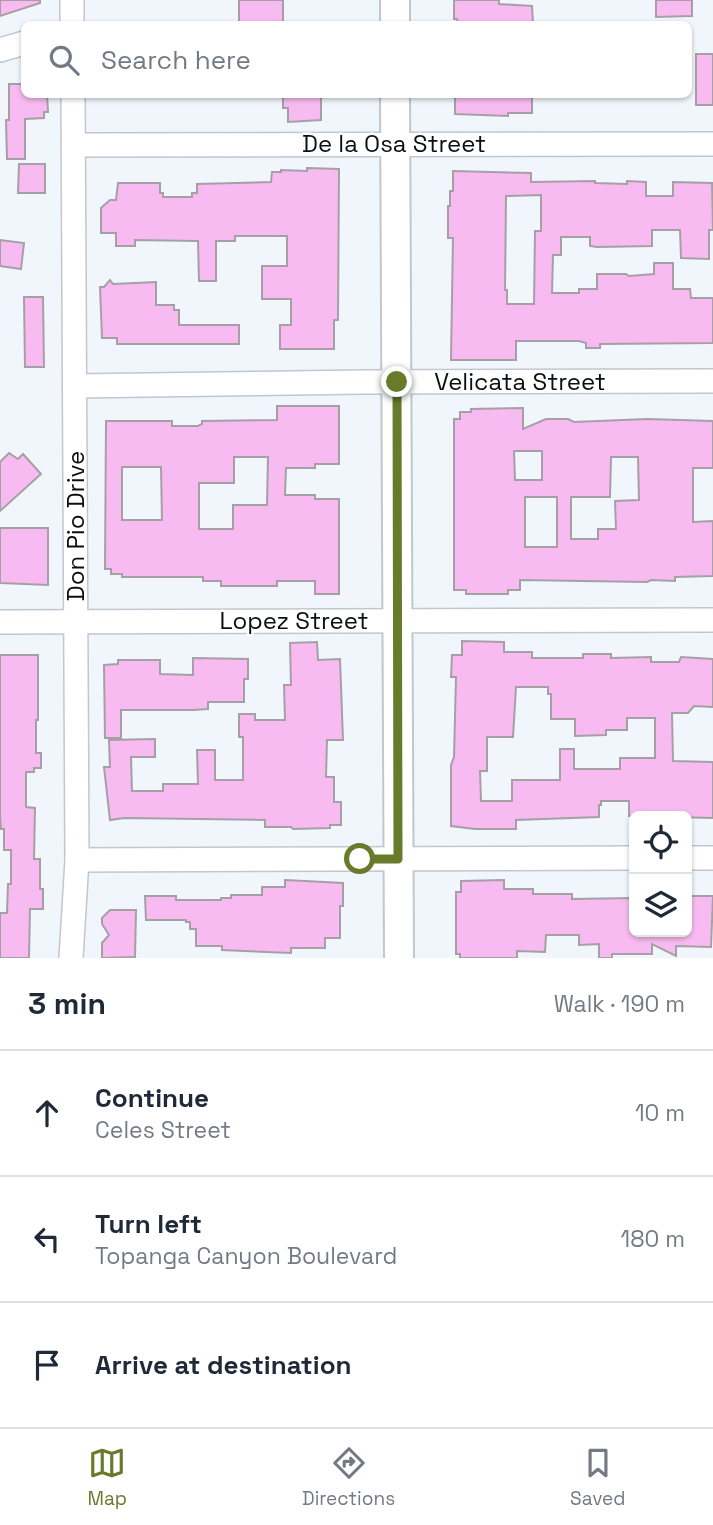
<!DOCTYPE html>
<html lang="en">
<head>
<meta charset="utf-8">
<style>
	:root { --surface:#fff; --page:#f2f2f3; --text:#1f2937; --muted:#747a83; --line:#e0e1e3; --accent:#687b2b }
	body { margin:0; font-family:"Space Grotesk",sans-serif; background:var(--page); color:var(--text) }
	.controls { position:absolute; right:21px; bottom:21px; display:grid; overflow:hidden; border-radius:10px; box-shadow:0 2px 5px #0004 }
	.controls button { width:63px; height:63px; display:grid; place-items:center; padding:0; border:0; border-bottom:2px solid var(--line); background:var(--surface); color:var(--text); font:35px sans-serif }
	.stop { position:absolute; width:21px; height:21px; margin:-16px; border:5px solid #687b2b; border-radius:50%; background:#fff }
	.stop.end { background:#687b2b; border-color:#fff; box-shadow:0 2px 7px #0008 }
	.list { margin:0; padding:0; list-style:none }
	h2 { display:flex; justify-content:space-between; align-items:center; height:91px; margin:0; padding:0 28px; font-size:30px }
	h2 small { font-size:23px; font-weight:400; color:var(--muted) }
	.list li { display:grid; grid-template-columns:46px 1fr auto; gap:21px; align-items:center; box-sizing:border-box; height:126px; padding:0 28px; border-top:2px solid var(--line) }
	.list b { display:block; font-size:26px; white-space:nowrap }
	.list p { margin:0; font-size:23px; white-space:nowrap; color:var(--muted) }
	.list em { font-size:23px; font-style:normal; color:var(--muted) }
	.icon { flex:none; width:38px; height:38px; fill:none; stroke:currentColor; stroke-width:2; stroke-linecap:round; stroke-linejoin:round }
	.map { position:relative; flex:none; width:713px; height:958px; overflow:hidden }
	.search { position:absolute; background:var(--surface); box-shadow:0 2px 5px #0004; left:21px; right:21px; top:21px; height:77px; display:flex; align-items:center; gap:18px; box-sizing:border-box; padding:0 24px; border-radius:10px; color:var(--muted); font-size:26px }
	.sheet { height:469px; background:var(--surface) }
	nav { display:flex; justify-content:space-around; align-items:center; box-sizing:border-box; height:98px; border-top:2px solid var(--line); background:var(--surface); font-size:19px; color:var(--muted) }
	nav a { display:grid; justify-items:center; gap:4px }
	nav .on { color:var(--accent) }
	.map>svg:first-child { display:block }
	.building { fill:#f7bbf1; stroke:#a6a0a5; stroke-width:2; fill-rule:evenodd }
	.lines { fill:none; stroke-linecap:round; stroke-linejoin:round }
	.minor-casing { stroke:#c1c7cd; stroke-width:26 }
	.major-casing { stroke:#c1c7cd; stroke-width:32 }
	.minor { stroke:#fff; stroke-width:23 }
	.major { stroke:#fff; stroke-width:28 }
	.route { stroke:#687b2b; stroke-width:9 }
	.labels { text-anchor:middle; stroke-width:5; stroke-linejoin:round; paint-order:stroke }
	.street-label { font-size:24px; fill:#0c0e10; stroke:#fff }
</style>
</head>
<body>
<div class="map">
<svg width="713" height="958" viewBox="0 0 713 958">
	<rect width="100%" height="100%" fill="#f0f6fc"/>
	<g class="building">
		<path d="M0,0H40V3L0,16Z"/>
		<path d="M239,0H283V22L239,23Z"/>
		<path d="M454,0H499V4L532,6L533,23L458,24L457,19H454Z"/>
		<path d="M656,0H692V16L656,17Z"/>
		<rect x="696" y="54" width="17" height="51"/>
		<path d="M9,84H24V94H47L48,112H44V118L25,119V159H7L6,120H9Z"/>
		<path d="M283,94H321V120L288,122V108H283Z"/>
		<path d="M455,94L532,96V113H508V116L455,114Z"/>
		<path d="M19,164H45V193H18Z"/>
		<path d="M307,168L339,169L338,320H334V349H280V325H291V299H262V266H287V236H235V241H216V281H199L198,241L135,240V246H116V233H101V208L110,200H116L118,183H160V193H163V197H192V193H197V184L271,182L272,172H281V170L307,171Z"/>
		<path d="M453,171L531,173V182L595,181V183L627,184V181L646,182V196H673V182L712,183L713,230H709V259L681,258L680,230H652V246L597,247L590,246V237H561V255H553L552,293H579V289H597V274H626L629,276L654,274V263H673V289H690L691,298H713V343L600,344V348H586V343L579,341H516V360H451L453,238H448V206H450V191H453ZM541,195V231H535L534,304H507V290H505L506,196Z"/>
		<path d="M0,240L24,243L21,269L0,266Z"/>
		<path d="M110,280L113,284L156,282V305H174V310H179V325H239V344H117V338H102L100,287H104Z"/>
		<path d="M24,297H43L44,367H25Z"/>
		<path d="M277,406H339V464H315V468H286L285,495H315V499H339V594H315V581H277V586H221V581H203V577H122V574H111V569H105L106,421H172V426H198L202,424V421L277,420ZM234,457H268L267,505H233V529H199V483H234ZM122,467H161L162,520H122Z"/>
		<path d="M523,408V429L546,419H568L574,422L647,419L713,421V468H693V522L713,521V576L675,577V581L651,580L647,582L520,580V590H508V594H466V590H454V419H460V412H471V409ZM514,451H542V480H515ZM611,457H638L639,500L615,501L616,529H598V539H571V497H610ZM525,497H557V547H525Z"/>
		<path d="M9,453L18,459L23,454L41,474L0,511V462Z"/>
		<path d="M0,528H48V585L0,583Z"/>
		<path d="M462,641L504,642V652H532V658H583V654H611V658L651,657V662H679L681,657L713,659V707L694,706L688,713H672L673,761L713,762V818L629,816V801H601V805H599V817L516,820V829H475L451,826V765L454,757L456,677H451L452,655H462ZM516,687H548V694H551V719H575V736L606,735V730H627V718H655V758H620V769H574V749H560V780H512V801H481L480,771H487V737H513Z"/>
		<path d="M317,642L318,660L340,659L343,740H327L326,777H334V802H341V825H330V828L293,829L291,827H265V820L124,818L110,820L104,767H110L109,740L155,739V757H131L132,791H163V784H198L197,750H215V780H243V737H239V714H255V720H285L284,685H291L290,643Z"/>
		<path d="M0,655H38V720H36V753H41V768H34V772H26V807L35,808L34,859H40V889H43V909H30L29,958H0V913H7L8,884H11V850H4V829H1L0,816Z"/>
		<path d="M193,658L248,659V679H244V702H208V709L193,710H121V738H105L104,665L118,664V660H160V674L193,675Z"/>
		<path d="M285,880L343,883V906H340V938H325V948H291V953L222,950V946H196V929H190V922H186V920H146L145,896H176V900H221V898H231V895H262V887H285Z"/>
		<path d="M504,880V889H533V894H572V899L634,898V932H687V896H713L711,947L676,946V956L652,944V954H612V958H599V944L579,945V935H546L545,952L517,951V958H460V954H456V892H461V881Z"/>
		<path d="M110,910H136L135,957L102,958V943L109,935L102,924V918Z"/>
	</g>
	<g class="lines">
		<defs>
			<g id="minor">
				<path d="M72,24V0"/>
				<path d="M0,50L24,43"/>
				<path d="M75,145L713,144"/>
				<path d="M75,386L365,382L713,381"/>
				<path d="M0,622L713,620"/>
				<path d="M687,858H713"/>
				<path d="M77,860L634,858"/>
				<path d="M71,958L77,860L73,94"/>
			</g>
			<g id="major">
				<path d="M395,0V24"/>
				<path d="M395,94L399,958"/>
			</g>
		</defs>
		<use href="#minor" class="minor-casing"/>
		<use href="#major" class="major-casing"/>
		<use href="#minor" class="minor"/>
		<use href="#major" class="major"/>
	</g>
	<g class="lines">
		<path class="route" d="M360,859H398L397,382"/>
	</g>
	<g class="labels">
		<g class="street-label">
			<text x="394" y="152">De la Osa Street</text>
			<text x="520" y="390">Velicata Street</text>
			<text transform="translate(76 526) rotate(-90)" y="8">Don Pio Drive</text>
			<text x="294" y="629">Lopez Street</text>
		</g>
	</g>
</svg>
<div class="controls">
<button><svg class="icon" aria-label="locate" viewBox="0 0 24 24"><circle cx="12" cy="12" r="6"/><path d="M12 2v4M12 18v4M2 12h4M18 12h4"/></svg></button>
<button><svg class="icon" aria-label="layers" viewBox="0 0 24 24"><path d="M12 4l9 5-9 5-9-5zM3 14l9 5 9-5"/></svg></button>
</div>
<div class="stop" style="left:360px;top:859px"></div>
<div class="stop end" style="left:397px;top:382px"></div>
<div class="search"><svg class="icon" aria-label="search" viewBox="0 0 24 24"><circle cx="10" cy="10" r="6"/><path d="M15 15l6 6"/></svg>Search here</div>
</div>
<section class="sheet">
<h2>3 min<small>Walk · 190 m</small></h2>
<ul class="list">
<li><svg class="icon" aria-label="ahead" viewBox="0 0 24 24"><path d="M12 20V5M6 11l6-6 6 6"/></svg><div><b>Continue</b><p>Celes Street</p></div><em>10 m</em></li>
<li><svg class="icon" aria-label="left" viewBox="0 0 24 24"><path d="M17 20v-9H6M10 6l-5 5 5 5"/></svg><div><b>Turn left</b><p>Topanga Canyon Boulevard</p></div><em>180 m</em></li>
<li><svg class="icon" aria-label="arrive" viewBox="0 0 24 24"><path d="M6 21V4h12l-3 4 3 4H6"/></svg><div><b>Arrive at destination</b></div></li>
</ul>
</section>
<nav>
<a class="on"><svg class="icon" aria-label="map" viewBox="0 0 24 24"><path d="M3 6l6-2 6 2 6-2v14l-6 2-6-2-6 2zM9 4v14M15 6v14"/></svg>Map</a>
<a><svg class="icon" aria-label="directions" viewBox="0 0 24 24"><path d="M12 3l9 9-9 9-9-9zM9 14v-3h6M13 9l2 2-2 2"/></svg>Directions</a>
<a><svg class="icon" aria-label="saved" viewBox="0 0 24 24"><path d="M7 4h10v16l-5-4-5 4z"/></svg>Saved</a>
</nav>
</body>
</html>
